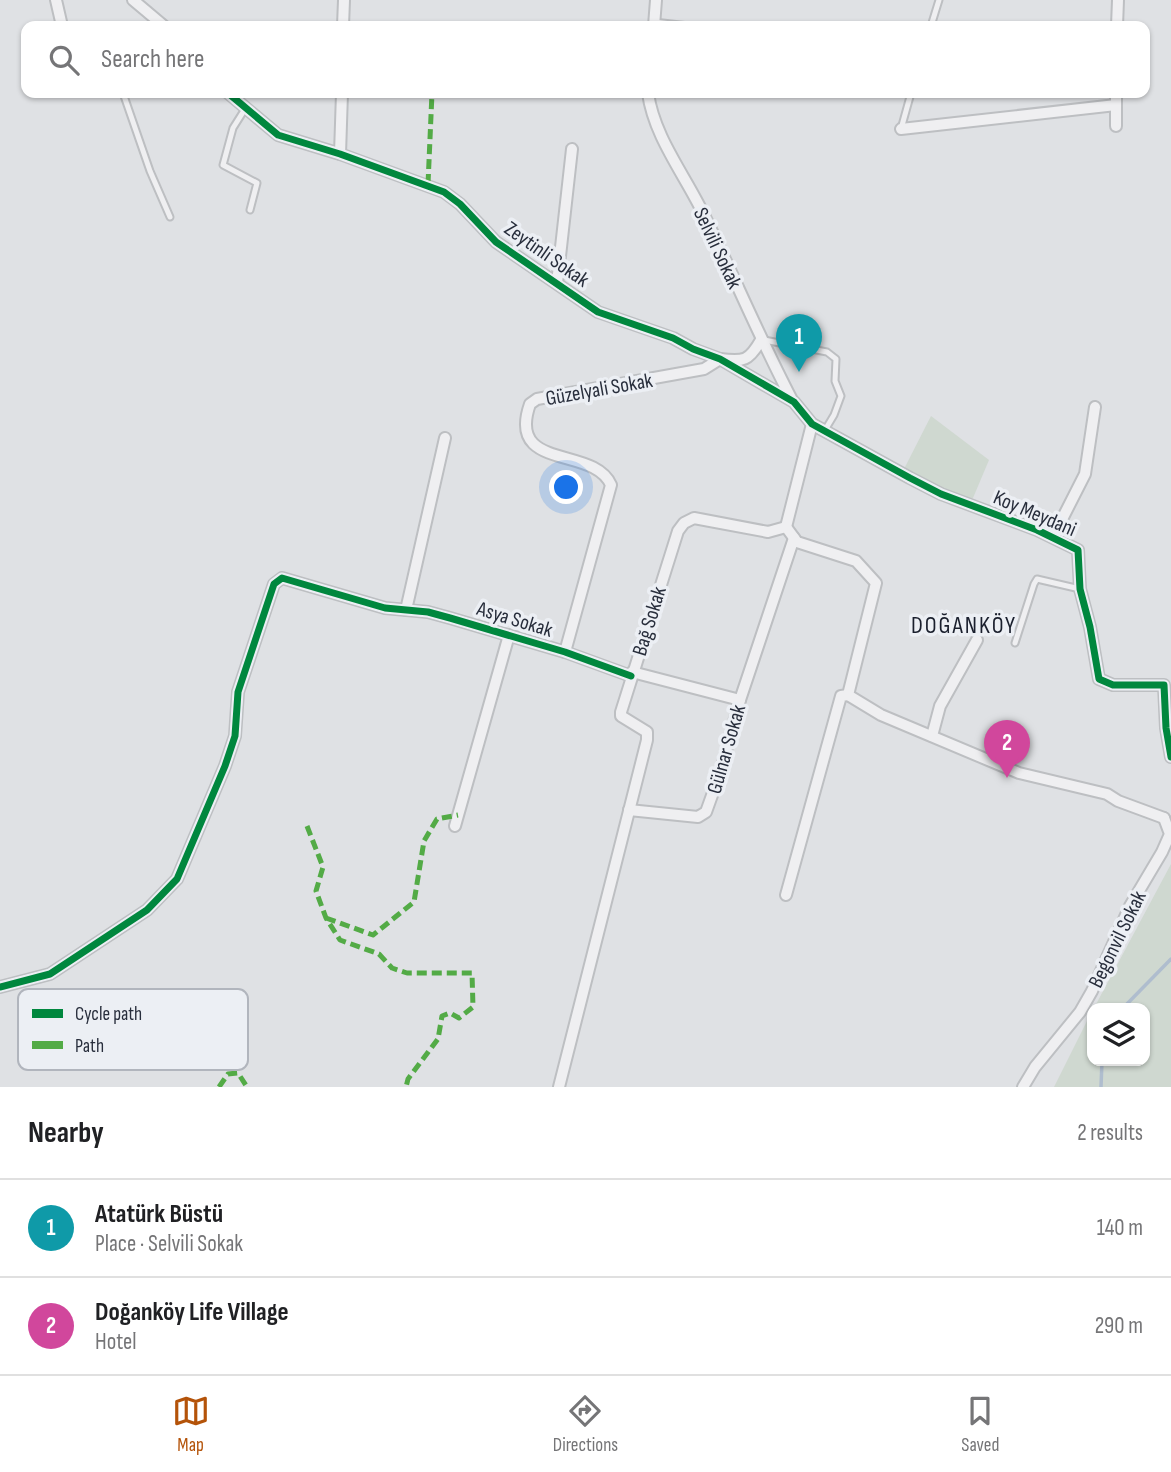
<!DOCTYPE html>
<html lang="en">
<head>
<meta charset="utf-8">
<style>
	:root { --surface:#fff; --page:#f6f6f6; --text:#202124; --muted:#757577; --line:#e0e0e0; --accent:#b45309 }
	body { margin:0; font-family:"Sofia Sans Condensed",sans-serif; background:var(--page); color:var(--text) }
	.controls { position:absolute; right:21px; bottom:21px; display:grid; overflow:hidden; border-radius:14px; box-shadow:0 2px 5px #0004 }
	.controls button { width:63px; height:63px; display:grid; place-items:center; padding:0; border:0; border-bottom:2px solid var(--line); background:var(--surface); color:var(--text); font:35px sans-serif }
	.you { position:absolute; left:567px; top:488px; width:24px; height:24px; margin:-18px; border:5px solid #fff; border-radius:50%; background:#1a73e8; box-shadow:0 0 0 10px #1a73e833 }
	.badge { display:grid; place-items:center; width:46px; height:46px; border-radius:50%; background:var(--accent); color:#fff; font-size:23px; font-weight:700 }
	.pin { position:absolute; translate:-50% -58px; filter:drop-shadow(0 2px 4px #0008) }
	.pin::after { content:''; position:absolute; top:37px; width:24px; height:21px; background:inherit; clip-path:polygon(0 0,100% 0,50% 100%) }
	.list { margin:0; padding:0; list-style:none }
	h2 { display:flex; justify-content:space-between; align-items:center; height:91px; margin:0; padding:0 28px; font-size:30px }
	h2 small { font-size:23px; font-weight:400; color:var(--muted) }
	.list li { display:grid; grid-template-columns:46px 1fr auto; gap:21px; align-items:center; box-sizing:border-box; height:98px; padding:0 28px; border-top:2px solid var(--line) }
	.list b { display:block; font-size:26px; white-space:nowrap }
	.list p { margin:0; font-size:23px; white-space:nowrap; color:var(--muted) }
	.list em { font-size:23px; font-style:normal; color:var(--muted) }
	.icon { flex:none; width:38px; height:38px; fill:none; stroke:currentColor; stroke-width:2; stroke-linecap:round; stroke-linejoin:round }
	.map { position:relative; flex:none; width:1171px; height:1087px; overflow:hidden }
	.search { position:absolute; background:var(--surface); box-shadow:0 2px 5px #0004; left:21px; right:21px; top:21px; height:77px; display:flex; align-items:center; gap:18px; box-sizing:border-box; padding:0 24px; border-radius:14px; color:var(--muted); font-size:26px }
	.sheet { height:287px; background:var(--surface) }
	nav { display:flex; justify-content:space-around; align-items:center; box-sizing:border-box; height:98px; border-top:2px solid var(--line); background:var(--surface); font-size:19px; color:var(--muted) }
	nav a { display:grid; justify-items:center; gap:4px }
	nav .on { color:var(--accent) }
	.map>svg:first-child { display:block }
	.green { fill:#cfd8d0 }
	.lines { fill:none; stroke-linecap:round; stroke-linejoin:round }
	.stream { stroke:#afbdce; stroke-width:3.5 }
	.lane-casing { stroke:#bdbfc2; stroke-width:9 }
	.street-casing { stroke:#bdbfc2; stroke-width:14 }
	.lane { stroke:#efeff1; stroke-width:5 }
	.street { stroke:#efeff1; stroke-width:10 }
	.quiet { stroke:#53ab46; stroke-width:5; stroke-dasharray:10 5; stroke-linecap:butt }
	.cycleway-casing { stroke:#eceff4; stroke-width:11 }
	.cycleway { stroke:#00873e; stroke-width:7 }
	.labels { text-anchor:middle; stroke-width:7; stroke-linejoin:round; paint-order:stroke }
	.street-label { font-size:21px; fill:#282e3c; stroke:#eceff4 }
	.quarter-label { font-size:24px; letter-spacing:2px; fill:#1a1f2d; stroke:#eceff4 }
	.key { fill:#eceff4; stroke:#b1b5bd; stroke-width:2 }
	.key-label { font-size:19px; fill:#282e3c }
</style>
</head>
<body>
<div class="map">
<svg width="1171" height="1087" viewBox="0 0 1171 1087">
	<rect width="100%" height="100%" fill="#dfe1e4"/>
	<g class="green">
		<path d="M931,416L989,460L973,498L967,501L932,486L904,469Z"/>
		<path d="M1171,864V1087H1054L1092,1011V1061H1145V1008H1094Z"/>
	</g>
	<g class="lines">
		<g class="stream">
			<path d="M1123,1008L1171,959"/>
			<path d="M1101,1087L1102,1061"/>
		</g>
		<defs>
			<g id="lane">
				<path d="M654,22L689,26"/>
				<path d="M931,26L939,0"/>
				<path d="M123,93L150,171L170,217"/>
				<path d="M245,109L233,128L223,165L257,183L250,210"/>
				<path d="M901,129L911,93"/>
				<path d="M764,340L827,352L836,359L835,381L841,396L834,415L825,430"/>
				<path d="M1015,643L1034,584L1037,579L1080,589"/>
			</g>
			<g id="street">
				<path d="M56,0L62,26"/>
				<path d="M133,0L164,26"/>
				<path d="M343,26L344,0"/>
				<path d="M654,26L656,0"/>
				<path d="M1117,26L1118,0"/>
				<path d="M228,93L278,135L340,154L444,192L460,204L496,242L598,312L673,338L693,349L720,359L794,402L812,424L910,478L941,494L1037,530L1078,550L1080,589L1090,627L1099,679L1113,685H1164L1166,728L1171,757"/>
				<path d="M648,93C654,137 685,175 704,215C734,276 760,339 792,400"/>
				<path d="M1116,126V93"/>
				<path d="M901,129L1116,105"/>
				<path d="M340,154L342,93"/>
				<path d="M557,283L572,149"/>
				<path d="M786,527L797,542L856,561L876,583L848,695L841,696L786,895"/>
				<path d="M786,527L812,424"/>
				<path d="M1053,537L1085,474L1095,407"/>
				<path d="M406,610L445,438"/>
				<path d="M565,652L611,485C594,445 506,472 530,404L537,399L704,369L720,359C744,362 749,361 761,340"/>
				<path d="M632,672L740,700"/>
				<path d="M848,695L881,715L1019,773L1107,794L1118,801L1164,818"/>
				<path d="M932,736L940,706L977,640"/>
				<path d="M629,810L698,817L706,812L720,773L740,700L794,538"/>
				<path d="M455,826L509,635"/>
				<path d="M0,987L50,974L147,910L177,879L225,766L235,736L238,692L274,584L282,578L385,608L428,612L450,618L565,652L631,676"/>
				<path d="M559,1087L647,740V732L621,716V712L678,531L684,523L694,518L768,532L786,527"/>
				<path d="M1023,1087L1035,1067L1080,1012L1092,991L1130,906L1162,852L1170,834L1164,818"/>
			</g>
		</defs>
		<use href="#lane" class="lane-casing"/>
		<use href="#street" class="street-casing"/>
		<use href="#lane" class="lane"/>
		<use href="#street" class="street"/>
		<g class="quiet">
			<path d="M428,184L432,93"/>
			<path d="M307,826L323,867L316,891L326,918L340,940L379,954L392,968L407,973H472L473,1007L459,1018L450,1013L442,1016L438,1039L408,1079L406,1087"/>
			<path d="M326,918L373,935L414,902L424,841L437,819L458,815"/>
			<path d="M219,1087L228,1074L238,1073L247,1087"/>
		</g>
		<defs>
			<g id="cycleway">
				<path d="M228,93L278,135L340,154L444,192L460,204L496,242L598,312L673,338L693,349L720,359L794,402L812,424L910,478L941,494L1037,530L1078,550L1080,589L1090,627L1099,679L1113,685H1164L1166,728L1171,757"/>
				<path d="M0,987L50,974L147,910L177,879L225,766L235,736L238,692L274,584L282,578L385,608L428,612L450,618L565,652L631,676"/>
			</g>
		</defs>
		<use href="#cycleway" class="cycleway-casing"/>
		<use href="#cycleway" class="cycleway"/>
	</g>
	<g class="labels">
		<g class="street-label">
			<text transform="translate(718 248) rotate(65)" y="7">Selvili Sokak</text>
			<text transform="translate(547 254) rotate(35)" y="7">Zeytinli Sokak</text>
			<text transform="translate(599 389) rotate(-10)" y="7">Güzelyali Sokak</text>
			<text transform="translate(1035 513) rotate(23)" y="7">Koy Meydani</text>
			<text transform="translate(515 619) rotate(17)" y="7">Asya Sokak</text>
			<text transform="translate(649 621) rotate(-73)" y="7">Bağ Sokak</text>
			<text transform="translate(726 749) rotate(-74)" y="7">Gülnar Sokak</text>
			<text transform="translate(1117 939) rotate(-64)" y="7">Begonvil Sokak</text>
		</g>
		<g class="quarter-label">
			<text x="964" y="633">DOĞANKÖY</text>
		</g>
	</g>
	<rect x="18" y="989" width="230" height="81" rx="10" class="key"/>
	<rect x="32" y="1009" width="31" height="9" fill="#00873e"/>
	<rect x="32" y="1041" width="31" height="8" fill="#53ab46"/>
	<g class="key-label">
		<text x="75" y="1020">Cycle path</text>
		<text x="75" y="1052">Path</text>
	</g>
</svg>
<div class="controls">
<button><svg class="icon" aria-label="layers" viewBox="0 0 24 24"><path d="M12 4l9 5-9 5-9-5zM3 14l9 5 9-5"/></svg></button>
</div>
<div class="you"></div>
<div class="pin badge" style="left:799px;top:372px;background:#0f9aa8">1</div>
<div class="pin badge" style="left:1007px;top:778px;background:#d1479c">2</div>
<div class="search"><svg class="icon" aria-label="search" viewBox="0 0 24 24"><circle cx="10" cy="10" r="6"/><path d="M15 15l6 6"/></svg>Search here</div>
</div>
<section class="sheet">
<h2>Nearby<small>2 results</small></h2>
<ul class="list">
<li><span class="badge" style="background:#0f9aa8">1</span><div><b>Atatürk Büstü</b><p>Place · Selvili Sokak</p></div><em>140 m</em></li>
<li><span class="badge" style="background:#d1479c">2</span><div><b>Doğanköy Life Village</b><p>Hotel</p></div><em>290 m</em></li>
</ul>
</section>
<nav>
<a class="on"><svg class="icon" aria-label="map" viewBox="0 0 24 24"><path d="M3 6l6-2 6 2 6-2v14l-6 2-6-2-6 2zM9 4v14M15 6v14"/></svg>Map</a>
<a><svg class="icon" aria-label="directions" viewBox="0 0 24 24"><path d="M12 3l9 9-9 9-9-9zM9 14v-3h6M13 9l2 2-2 2"/></svg>Directions</a>
<a><svg class="icon" aria-label="saved" viewBox="0 0 24 24"><path d="M7 4h10v16l-5-4-5 4z"/></svg>Saved</a>
</nav>
</body>
</html>
